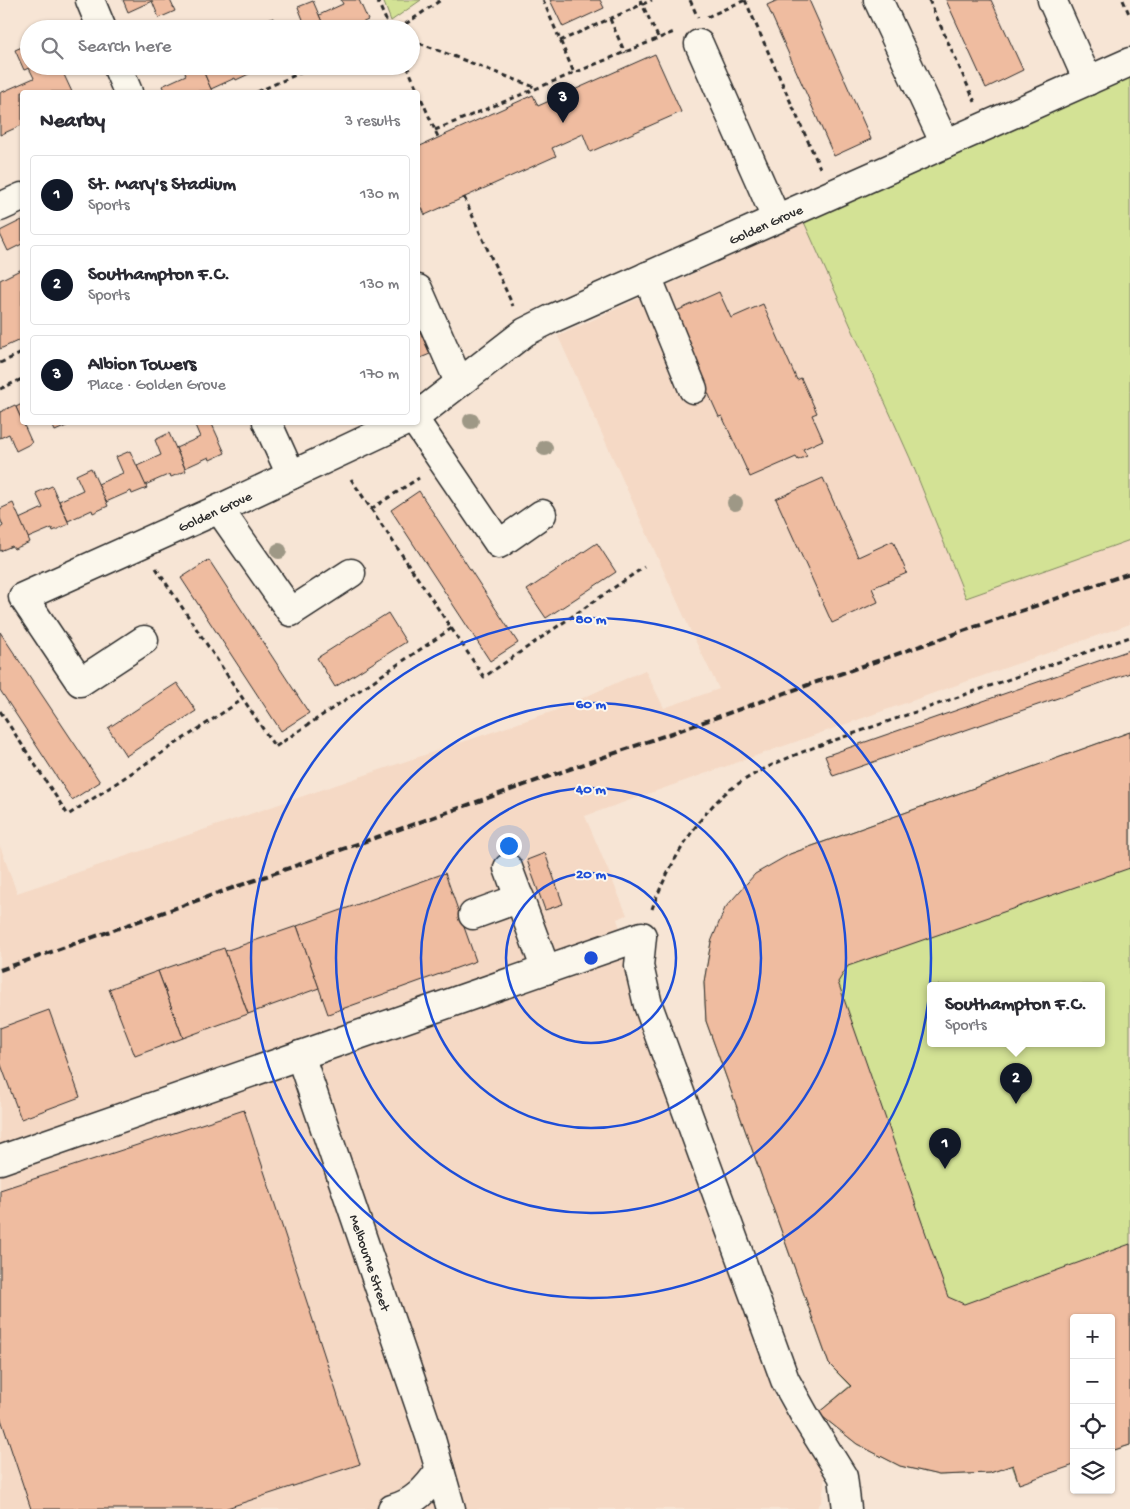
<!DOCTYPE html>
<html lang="en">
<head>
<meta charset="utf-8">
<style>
	:root { --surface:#fff; --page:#f7f7f7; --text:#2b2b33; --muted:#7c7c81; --line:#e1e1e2; --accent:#111827 }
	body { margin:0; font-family:"Gochi Hand",sans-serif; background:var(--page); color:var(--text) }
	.controls { position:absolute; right:15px; bottom:15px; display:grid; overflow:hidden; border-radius:5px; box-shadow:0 1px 4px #0004 }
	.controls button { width:45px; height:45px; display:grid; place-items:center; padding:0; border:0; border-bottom:1px solid var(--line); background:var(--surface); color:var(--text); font:25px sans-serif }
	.you { position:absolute; left:508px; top:845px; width:18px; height:18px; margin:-12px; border:4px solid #fff; border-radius:50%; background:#1a73e8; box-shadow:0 0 0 8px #1a73e833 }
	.badge { display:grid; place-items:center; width:32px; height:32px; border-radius:50%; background:var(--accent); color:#fff; font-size:16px; font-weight:700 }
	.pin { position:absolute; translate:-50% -41px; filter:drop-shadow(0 1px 2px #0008) }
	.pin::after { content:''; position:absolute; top:26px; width:18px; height:15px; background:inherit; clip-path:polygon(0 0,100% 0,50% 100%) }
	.popup { position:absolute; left:927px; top:982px; width:178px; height:65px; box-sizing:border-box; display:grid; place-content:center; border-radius:5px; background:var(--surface); filter:drop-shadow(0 1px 4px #0005); font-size:16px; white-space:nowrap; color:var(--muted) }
	.popup b { font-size:19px; color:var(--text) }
	.popup::after { content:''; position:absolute; left:50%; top:100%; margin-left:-10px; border:10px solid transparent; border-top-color:var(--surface) }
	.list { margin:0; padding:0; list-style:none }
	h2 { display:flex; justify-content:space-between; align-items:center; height:65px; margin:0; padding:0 20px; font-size:21px }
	h2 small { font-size:16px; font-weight:400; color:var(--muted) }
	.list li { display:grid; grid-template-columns:32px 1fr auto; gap:15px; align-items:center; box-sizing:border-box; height:80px; margin:0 10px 10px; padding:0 10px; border:1px solid var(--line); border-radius:5px }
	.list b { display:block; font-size:19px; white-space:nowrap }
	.list p { margin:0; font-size:16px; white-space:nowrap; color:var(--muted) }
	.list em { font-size:16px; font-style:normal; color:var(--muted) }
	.icon { flex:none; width:28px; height:28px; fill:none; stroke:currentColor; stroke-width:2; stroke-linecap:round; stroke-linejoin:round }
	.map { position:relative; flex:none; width:1130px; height:1509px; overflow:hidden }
	.search { position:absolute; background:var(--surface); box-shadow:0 1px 4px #0004; left:20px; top:20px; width:400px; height:55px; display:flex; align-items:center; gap:12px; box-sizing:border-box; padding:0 18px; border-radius:28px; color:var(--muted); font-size:19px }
	.panel { position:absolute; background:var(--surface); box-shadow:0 1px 4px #0004; left:20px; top:90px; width:400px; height:335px; border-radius:5px }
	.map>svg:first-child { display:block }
	.built { fill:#f5d9c5 }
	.green { fill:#d3e295; stroke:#7f8660; fill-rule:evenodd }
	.building { fill:#efbca0; stroke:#2b2b2b }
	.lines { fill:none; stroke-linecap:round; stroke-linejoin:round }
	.minor-casing { stroke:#2b2b2b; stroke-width:31 }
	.path { stroke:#2b2b2b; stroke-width:3; stroke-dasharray:5 4; stroke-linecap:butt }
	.minor { stroke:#fbf7ec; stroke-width:28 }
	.rail { stroke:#2b2b2b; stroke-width:4; stroke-dasharray:8 4; stroke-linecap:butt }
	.tree { fill:#9e9886 }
	.ring { fill:none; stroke:#1d4ed8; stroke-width:2.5 }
	.labels { text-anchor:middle; stroke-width:4; stroke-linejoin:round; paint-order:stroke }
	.street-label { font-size:14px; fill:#2b2b2b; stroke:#fbf7ec }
	.centre { fill:#1d4ed8; stroke:#fbf7ec; stroke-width:2.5 }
	.ring-label { font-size:15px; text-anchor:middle; font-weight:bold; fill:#1d4ed8; stroke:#fbf7ec; stroke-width:4; stroke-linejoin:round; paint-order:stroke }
</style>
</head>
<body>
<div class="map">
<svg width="1130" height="1509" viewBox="0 0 1130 1509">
	<rect width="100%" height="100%" fill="#f7e5d5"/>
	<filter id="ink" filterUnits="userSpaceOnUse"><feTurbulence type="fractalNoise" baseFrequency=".02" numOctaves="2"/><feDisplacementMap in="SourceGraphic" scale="10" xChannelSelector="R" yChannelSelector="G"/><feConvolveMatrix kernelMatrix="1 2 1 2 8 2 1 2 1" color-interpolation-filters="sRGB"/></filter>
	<g filter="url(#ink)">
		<path class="built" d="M804,222L910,458L966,598L1130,540V624L585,816L627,915L617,919L638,988L783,1390L774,1396L826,1468L822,1501L816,1509H0V846L17,893L554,711L645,670L664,708L719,689L692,634L558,336Z"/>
		<g class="green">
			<path d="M383,0H421L391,21Z"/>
			<path d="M1130,75V540L966,598L910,458L804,222Z"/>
			<path d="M1130,732V1445L1111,1451V1318H1074L1019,1484L1012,1465L990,1473L939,1475L900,1466L857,1444L818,1413L850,1386L829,1364L706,1021L704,982L711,942L790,854ZM931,985H1101V1043H931Z"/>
		</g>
		<g class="building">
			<path d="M123,0H170L175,11L159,18L152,1L128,12Z"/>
			<path d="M341,0H359L368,20L353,27L352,24L341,29H325L319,15L343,4Z"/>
			<path d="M550,0H600L604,8L563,27Z"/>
			<path d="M778,0H809L871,139L834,156L767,5Z"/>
			<path d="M946,0H991L1023,70L986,88Z"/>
			<path d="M313,1L325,29H289L304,22L298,7Z"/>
			<path d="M273,18L278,29H260L258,24Z"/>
			<path d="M29,44V66H42L45,73L60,66L72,92H22V125L0,135V93L34,78L29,68L24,70L15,50Z"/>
			<path d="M655,54L681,112L590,152L583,134L552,148L556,156L425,215L418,198V147L533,95L538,106Z"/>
			<path d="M182,66H201L212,91L165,92L162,86L186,75Z"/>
			<path d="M206,66H248L251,73L236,80L235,78L211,89L202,68Z"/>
			<path d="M22,220V244L8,251L0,234V231Z"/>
			<path d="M22,269V339L0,349V280Z"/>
			<path d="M719,292L731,318L763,304L797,380L801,378L817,413L812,415L823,440L803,449L807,456L798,460L796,457L750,477L722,416L719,417L672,313Z"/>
			<path d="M418,327L430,354L418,359Z"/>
			<path d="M22,404V422L16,407Z"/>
			<path d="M15,405L32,443L16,451L9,434L0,438V412Z"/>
			<path d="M51,422H70L71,424L55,431Z"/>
			<path d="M211,422L225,453L210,460L209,457L185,468L176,448L200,437L194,423Z"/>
			<path d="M169,433L186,471L171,477L170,474L145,485L137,466L161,455L155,440Z"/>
			<path d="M130,451L147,488L132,494L131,491L106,502L98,484L123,473L116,457Z"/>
			<path d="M91,468L108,506L93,513L92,510L68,521L59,501L83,490L76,475Z"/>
			<path d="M823,478L858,557L893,541L907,573L872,588L878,602L832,623L776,499Z"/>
			<path d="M52,486L69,524L53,531L52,528L28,538L19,519L43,508L36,493Z"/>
			<path d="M419,491L518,643L490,661L391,510Z"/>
			<path d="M13,503L30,542L14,549L12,546L0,551V528L3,526L0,518V509Z"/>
			<path d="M597,543L616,572L546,618L527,590Z"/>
			<path d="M209,560L309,713L281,731L181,578Z"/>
			<path d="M388,613L406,642L335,687L317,658Z"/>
			<path d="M0,632L100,782L72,800L0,690Z"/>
			<path d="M1130,650V673L833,776L825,756Z"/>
			<path d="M177,683L196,711L126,756L108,728Z"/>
			<path d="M1130,732V868L848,966L838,982L948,1297L964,1304L1130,1244V1445L1111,1451V1318H1074V1465L1019,1484L1013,1465L990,1473L939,1475L900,1466L857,1444L818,1413L851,1386L829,1364L706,1021L704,982L711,942L725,908L755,874L790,854Z"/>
			<path d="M545,853L563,904L545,910L527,860Z"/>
			<path d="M445,873L476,961L328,1014L297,926Z"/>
			<path d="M297,926L319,988L248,1014L225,951Z"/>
			<path d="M224,948L248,1014L183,1038L158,971Z"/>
			<path d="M158,971L183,1038L135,1056L109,989Z"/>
			<path d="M49,1010L80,1097L21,1119L0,1062V1028Z"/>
			<path d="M244,1110L360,1464L224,1509H31L0,1416V1190Z"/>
		</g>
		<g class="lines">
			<defs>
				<g id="minor">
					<path d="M90,0L102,29"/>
					<path d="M878,0L945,144"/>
					<path d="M1052,0L1088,81"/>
					<path d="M699,44L776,218"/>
					<path d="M117,66L128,92"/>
					<path d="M0,207L22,197"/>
					<path d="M647,276L693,389"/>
					<path d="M418,289L459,382"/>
					<path id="s1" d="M418,415L525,332L551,319L1130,62"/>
					<path d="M267,422L291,475"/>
					<path d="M416,422L499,544L542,514"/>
					<path d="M219,509L291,612L351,573"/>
					<path id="s2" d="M144,640L80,682L23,597L219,509L404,422"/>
					<path d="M508,868L546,970"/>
					<path d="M473,915L520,898"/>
					<path id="s3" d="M300,1055L431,1439L451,1509"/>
					<path d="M0,1160L642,936L639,966L648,1005L785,1380L805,1416L843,1477L847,1509"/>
					<path d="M392,1509C414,1503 427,1489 440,1470"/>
				</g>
			</defs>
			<use href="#minor" class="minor-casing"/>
			<g class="path">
				<path d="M377,0L390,29"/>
				<path d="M543,0L574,73"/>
				<path d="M640,0L659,39"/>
				<path d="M690,0L698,18"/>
				<path d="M745,0L820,168"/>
				<path d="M929,0L975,102"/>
				<path d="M1123,0L1130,16"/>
				<path d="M707,17L745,0"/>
				<path d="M610,19L625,53"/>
				<path d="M398,29L441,0"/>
				<path d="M411,40L537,88"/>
				<path d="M560,41L652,0"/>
				<path d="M407,66L438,137"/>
				<path d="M257,92L316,66"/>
				<path d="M435,130L674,32"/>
				<path d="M464,197L513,306"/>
				<path d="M0,363L22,353"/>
				<path d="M0,389L22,379"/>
				<path d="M351,479L484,677L644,567"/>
				<path d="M371,509L419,478"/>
				<path d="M156,568L275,747L452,628"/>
				<path d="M0,711L68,815L242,700"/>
				<path d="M652,909C666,870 700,809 735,786C760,769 787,758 815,747L1130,637"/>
			</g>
			<use href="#minor" class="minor"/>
			<path class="rail" d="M0,970L808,685L1130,573"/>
		</g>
		<g class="tree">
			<circle cx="471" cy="421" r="8"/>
			<circle cx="545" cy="448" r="8"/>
			<circle cx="735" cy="503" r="8"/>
			<circle cx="279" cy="551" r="8"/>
		</g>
	</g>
	<g class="ring">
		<circle cx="591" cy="958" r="85"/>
		<circle cx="591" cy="958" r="170"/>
		<circle cx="591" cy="958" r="255"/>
		<circle cx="591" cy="958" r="340"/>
	</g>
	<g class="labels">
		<g class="street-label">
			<text dy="5" stroke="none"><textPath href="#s1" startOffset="399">Golden Grove</textPath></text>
			<text dy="5" stroke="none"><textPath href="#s2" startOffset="389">Golden Grove</textPath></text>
			<text dy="5" stroke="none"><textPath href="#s3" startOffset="219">Melbourne Street</textPath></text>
		</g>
	</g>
	<circle cx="591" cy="958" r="8" class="centre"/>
	<g class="ring-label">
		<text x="591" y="623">80 m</text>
		<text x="591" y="708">60 m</text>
		<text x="591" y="793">40 m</text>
		<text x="591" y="878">20 m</text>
	</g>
</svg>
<div class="controls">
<button>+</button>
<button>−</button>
<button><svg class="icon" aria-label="locate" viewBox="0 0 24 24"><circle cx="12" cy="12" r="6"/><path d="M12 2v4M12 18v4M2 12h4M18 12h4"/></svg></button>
<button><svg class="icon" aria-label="layers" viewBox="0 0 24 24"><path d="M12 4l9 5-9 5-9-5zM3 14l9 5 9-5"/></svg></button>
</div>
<div class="you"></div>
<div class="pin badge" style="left:945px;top:1169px">1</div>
<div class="pin badge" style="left:1016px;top:1104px">2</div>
<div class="popup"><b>Southampton F.C.</b>Sports</div>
<div class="pin badge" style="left:563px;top:123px">3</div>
<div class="search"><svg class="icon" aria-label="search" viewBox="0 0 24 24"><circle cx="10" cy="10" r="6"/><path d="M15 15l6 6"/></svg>Search here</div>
<section class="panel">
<h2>Nearby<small>3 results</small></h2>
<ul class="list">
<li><span class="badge">1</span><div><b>St. Mary's Stadium</b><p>Sports</p></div><em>130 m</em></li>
<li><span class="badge">2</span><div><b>Southampton F.C.</b><p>Sports</p></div><em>130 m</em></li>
<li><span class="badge">3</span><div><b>Albion Towers</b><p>Place · Golden Grove</p></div><em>170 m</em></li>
</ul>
</section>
</div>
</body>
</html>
